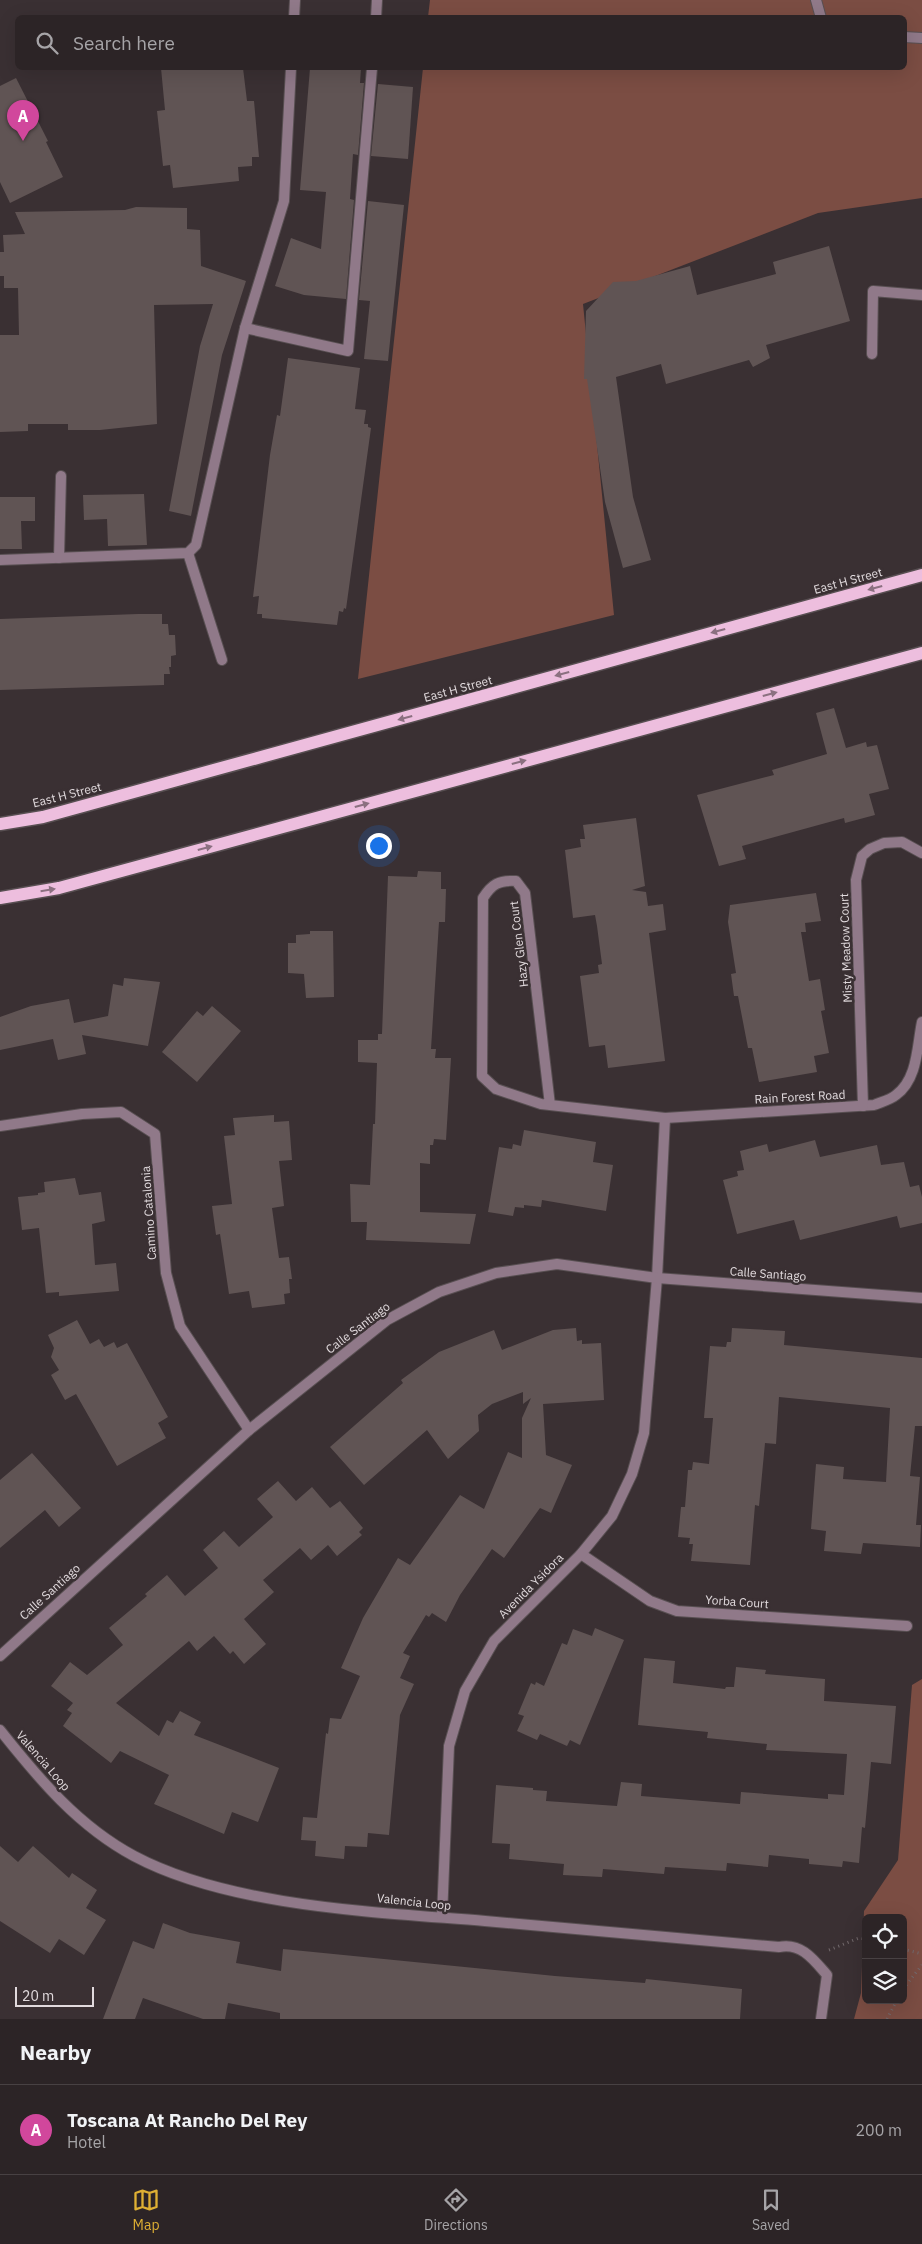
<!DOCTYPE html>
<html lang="en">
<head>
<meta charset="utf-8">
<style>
	:root { --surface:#2c2426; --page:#383032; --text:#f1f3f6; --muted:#a6a4a7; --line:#484143; --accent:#dfb034 }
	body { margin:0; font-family:"IBM Plex Sans",sans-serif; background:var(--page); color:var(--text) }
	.controls { position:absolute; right:15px; bottom:15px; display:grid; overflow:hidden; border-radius:8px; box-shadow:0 5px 20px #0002 }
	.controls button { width:45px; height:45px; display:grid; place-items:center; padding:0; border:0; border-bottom:1px solid var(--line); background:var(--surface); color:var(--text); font:25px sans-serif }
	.scale { position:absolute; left:15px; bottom:12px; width:79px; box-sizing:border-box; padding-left:5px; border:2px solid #e1dadd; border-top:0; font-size:14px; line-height:18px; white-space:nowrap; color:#e1dadd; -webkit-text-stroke:4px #3a3033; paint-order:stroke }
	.you { position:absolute; left:378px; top:845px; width:18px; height:18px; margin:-12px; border:4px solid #fff; border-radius:50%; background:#1a73e8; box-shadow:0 0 0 8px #1a73e833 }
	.badge { display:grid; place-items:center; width:32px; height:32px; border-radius:50%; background:var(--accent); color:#fff; font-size:16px; font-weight:700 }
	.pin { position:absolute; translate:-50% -41px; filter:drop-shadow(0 1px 2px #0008) }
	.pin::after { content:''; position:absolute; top:26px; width:18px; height:15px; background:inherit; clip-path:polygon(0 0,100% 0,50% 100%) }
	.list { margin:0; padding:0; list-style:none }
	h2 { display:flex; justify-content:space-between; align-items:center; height:65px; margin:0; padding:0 20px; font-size:21px }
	h2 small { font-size:16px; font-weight:400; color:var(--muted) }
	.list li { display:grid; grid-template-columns:32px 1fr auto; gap:15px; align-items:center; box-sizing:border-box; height:90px; padding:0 20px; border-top:1px solid var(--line) }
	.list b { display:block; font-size:19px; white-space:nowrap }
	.list p { margin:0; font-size:16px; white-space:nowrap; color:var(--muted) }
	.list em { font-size:16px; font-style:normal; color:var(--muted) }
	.icon { flex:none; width:28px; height:28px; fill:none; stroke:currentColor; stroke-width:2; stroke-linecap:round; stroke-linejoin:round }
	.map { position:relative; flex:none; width:922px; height:2019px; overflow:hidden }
	.search { position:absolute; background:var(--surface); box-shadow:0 5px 20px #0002; left:15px; right:15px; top:15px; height:55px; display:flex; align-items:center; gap:12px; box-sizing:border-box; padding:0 18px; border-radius:8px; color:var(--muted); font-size:19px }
	.sheet { height:155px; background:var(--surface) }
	nav { display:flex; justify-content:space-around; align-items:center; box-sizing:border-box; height:70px; border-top:1px solid var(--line); background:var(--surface); font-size:14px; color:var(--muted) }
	nav a { display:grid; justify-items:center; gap:2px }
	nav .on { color:var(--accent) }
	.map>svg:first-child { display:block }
	.green { fill:#7b4d43; fill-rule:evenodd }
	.building { fill:#605454 }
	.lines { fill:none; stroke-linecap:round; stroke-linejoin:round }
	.service-casing { stroke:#584f52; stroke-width:12 }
	.minor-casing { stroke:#584f52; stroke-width:12 }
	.tertiary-casing { stroke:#584f52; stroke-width:12 }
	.primary-casing { stroke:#584f52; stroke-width:15 }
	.path { stroke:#736a6d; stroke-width:3; stroke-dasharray:1 4; stroke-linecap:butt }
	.service { stroke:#907989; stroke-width:10 }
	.minor { stroke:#907989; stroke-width:10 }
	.tertiary { stroke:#907989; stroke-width:10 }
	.primary { stroke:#edbede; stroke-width:12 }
	.oneway { fill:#8b7080 }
	.labels { text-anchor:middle; stroke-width:5; stroke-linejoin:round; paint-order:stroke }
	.street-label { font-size:12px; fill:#e1dadd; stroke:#3a3033 }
</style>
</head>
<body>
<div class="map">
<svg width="922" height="2019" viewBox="0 0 922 2019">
	<rect width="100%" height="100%" fill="#3a3033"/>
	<g class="green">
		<path d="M430,0H922V198L818,213L583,304L614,615L358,679L423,68H904V18L428,17Z"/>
		<path d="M922,1679V2019H854L861,1993L864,1911L898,1860L912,1685ZM866,1918H903V2000H866Z"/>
	</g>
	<g class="building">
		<path d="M161,68H243L247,101H254L259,157H252V166L238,167L239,181L173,188L170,165L163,166L157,111L165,110Z"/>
		<path d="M310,68H361L360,83H364L358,155L353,154L350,199L354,200L346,299L304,295L275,286L291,238L321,249L326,192L300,190Z"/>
		<path d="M16,78L48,141L46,142L63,177L10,203L0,182V86Z"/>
		<path d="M378,84L413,87L408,159L371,156Z"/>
		<path d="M368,201L404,205L388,361L364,359L370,301L359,300Z"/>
		<path d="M136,207L187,208V229L200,230L201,266L246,281L222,355L191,516L169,511L200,346L213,304L154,305L157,424L100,430H68V424H28V431L0,432V335H19L18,288H4V276H0V252H4L3,235L25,234L15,212L125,210Z"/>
		<path d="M829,246L850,321L766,345L770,358L753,367L749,360L666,384L661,364L616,377L633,497L651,560L623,568L605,502L587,379H584L586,311L613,282L636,281L690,266L697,295L776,274L773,262Z"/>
		<path d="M288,358L360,368L355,409L366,410L364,424H368V427L371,428L346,609L344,608L343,612L339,611L337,625L262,618V614H257L259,596L253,597L270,455L277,415L280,416Z"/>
		<path d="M144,494L147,545L108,546L107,519L84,520L83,495Z"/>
		<path d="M0,497H35V521H21L22,549H0Z"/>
		<path d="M138,614H162V624H168L169,635H175L176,655L171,656V667H169L170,674H164V685L0,690V619Z"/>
		<path d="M834,708L846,748L866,742L867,747L877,745L889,789L869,794L875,815L845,823L844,818L742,846L746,859L719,866L697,795L774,775L772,770L827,754L816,713Z"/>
		<path d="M636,818L645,886L632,890L646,892L648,906L663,904L666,930L649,933L665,1061L608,1068L605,1045L589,1047L580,976L599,973L598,965L602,964L597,926L595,915L573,918L565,850L581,847L580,839H585L583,825Z"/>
		<path d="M418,871L441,872V889H446L445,922H439L431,1049H436L435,1058H451L446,1140L434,1139L433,1145H430V1164L420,1163V1212L476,1214L470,1244L366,1240L367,1222H351L350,1184L370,1185L373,1124H375L377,1063L358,1062V1040H378V1034H382L388,876L417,877Z"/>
		<path d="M816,893L821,921L805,923L806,932H801L809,981L820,979L825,1010L821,1011L829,1053L814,1056L817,1072L759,1082L752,1048H748L738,996H734L731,974L736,973L728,922L730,905Z"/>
		<path d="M310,931H333L334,997L306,998L304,974L288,973V943H296V935L310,934Z"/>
		<path d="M124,978L160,982L148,1046L82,1035L86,1054L58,1060L53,1039L0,1050V1017L31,1006L69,999L74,1023L108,1016L113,984L123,986Z"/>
		<path d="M212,1006L241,1031L197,1082L162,1052L197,1011L203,1016Z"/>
		<path d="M274,1115V1122L289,1121L292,1160L279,1161L284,1206L272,1208L279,1258L289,1257L292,1279H289L290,1293L284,1294L285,1304L252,1308L249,1291L229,1294L220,1234L216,1235L212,1206L232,1204L224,1136L235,1135L233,1118Z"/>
		<path d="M524,1130L596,1142L593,1162L613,1165L606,1211L542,1200L541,1207L524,1205V1208L515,1207L513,1216L488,1212L499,1147L512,1149L513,1144L521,1146Z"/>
		<path d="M815,1140L820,1157L877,1145L881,1165L904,1162L910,1187L919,1185L922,1197V1223L900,1228L897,1216L800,1240L794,1220L737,1234L723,1180L738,1176L737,1171L744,1170L740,1151L767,1144L769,1152Z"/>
		<path d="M75,1178L79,1195L101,1192L105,1221L92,1224L95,1265L116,1263L119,1291L59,1296V1292L46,1293L39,1228L22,1230L18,1197L38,1195V1193L45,1192L44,1182Z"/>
		<path d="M77,1320L90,1344L99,1339L104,1347L114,1342L117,1348L127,1343L168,1417L158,1423L166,1438L117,1466L76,1394L65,1400L51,1375L59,1370L51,1357L54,1348L48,1335Z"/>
		<path d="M576,1328L577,1341L582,1340V1344L601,1343L604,1400L543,1404L546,1455L572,1465L551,1513L540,1508L504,1558L492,1549L460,1595L446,1622L432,1613L429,1617L426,1615L403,1653L410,1656L400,1678L414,1684L400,1715L389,1835L368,1833L367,1847L345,1846L344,1859L315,1856L316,1841L301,1840L303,1817L317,1818L326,1733L328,1734L330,1718L341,1719L360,1676L341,1668L363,1618L398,1558L410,1565L460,1495L484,1509L508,1452L522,1458V1418L531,1398L523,1404V1392L492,1404L478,1415L479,1431L448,1459L427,1430L364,1485L330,1447L403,1383L401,1380L439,1352L494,1330L502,1350L553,1330Z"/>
		<path d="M732,1328L785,1331L784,1345L922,1358V1426H915L910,1476L920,1477L916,1525H921L920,1547L863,1543L861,1554L824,1551L826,1531L811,1529L816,1464L844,1467L843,1479L886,1482L890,1408L779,1397L776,1444L765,1443L759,1506L755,1505L750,1565L691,1561L693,1544H689L690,1538L678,1537L681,1507H685L688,1470H692L693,1462L709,1464L713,1418H704L710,1346L726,1347L727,1342H731Z"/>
		<path d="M32,1453L81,1508L59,1527L45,1510L0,1548V1480Z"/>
		<path d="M278,1481L296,1501L312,1487L330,1508L340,1501L363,1528L359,1532L362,1535L337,1556L328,1545L311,1560L300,1548L263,1580L274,1592L244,1619L266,1644L244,1664L233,1651L230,1654L214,1636L197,1651L189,1641L116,1703L159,1736L167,1720L173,1723L180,1711L201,1722L194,1735L279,1768L258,1822L232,1812L224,1834L154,1804L169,1775L120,1751L111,1763L63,1726L72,1713L67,1710L73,1703L51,1686L70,1662L87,1675L123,1645L109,1628L147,1596L145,1594L167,1575L185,1596L218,1568L203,1550L224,1531L239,1547L273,1517L257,1499Z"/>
		<path d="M595,1628L624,1640L580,1745L570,1740L567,1746L540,1734L537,1740L517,1731L524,1716L518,1714L531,1683L535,1685L536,1682L544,1686L562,1643L567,1645L573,1629L592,1636Z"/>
		<path d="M644,1658L675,1661L673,1683L725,1689L726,1687H734L736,1667L766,1670L765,1674L825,1679L824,1701L896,1706L891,1764L871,1762L865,1828L862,1827L859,1863L843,1861L842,1867L809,1864V1859L769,1855L768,1867L727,1863L726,1871L665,1867L664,1874L603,1869L602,1877L563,1875L564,1864L509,1859L510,1844L492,1843L496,1785L533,1788V1790L547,1791L546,1801L617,1806L621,1782L642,1784L641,1796L740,1804L741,1792L828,1799V1794L844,1795L847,1754L766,1750L767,1744L707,1738L708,1732L638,1725Z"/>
		<path d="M0,1846L18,1862L33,1846L69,1878L72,1873L97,1890L86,1908L106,1920L84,1955L59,1939L50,1953L0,1921Z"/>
		<path d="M163,1923L190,1933L240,1942L236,1963L281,1971L283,1949L555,1976L645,1983L646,1979L742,1989L740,2019H280V2013L228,2003L225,2019H203L143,1998L135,2019H103L133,1941L154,1949Z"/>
	</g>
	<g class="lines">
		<defs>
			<g id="service">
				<path d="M816,0L821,18"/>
				<path d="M294,18L295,0"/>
				<path d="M376,18L377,0"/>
				<path d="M904,37L922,38"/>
				<path d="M245,328L348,351L372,68"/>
				<path d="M872,354L873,291L922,295"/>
				<path d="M188,553L222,660"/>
				<path d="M59,558L61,476"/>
				<path d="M0,560L188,553L196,545L245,328L284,201L291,68"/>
			</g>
			<g id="minor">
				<path d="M550,1105L525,893L516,881C499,880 492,884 483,898L482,1076L496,1089L541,1104L665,1118L874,1105C881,1102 890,1100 896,1095C918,1079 917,1046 922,1022"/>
				<path d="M863,1106L856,880L862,856L870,849L884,843L902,842L922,853"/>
				<path d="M0,1126L82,1114L121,1112L155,1134L166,1273L180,1326L249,1430"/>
				<path d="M581,1554L650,1601L677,1611L907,1626"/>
				<path d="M0,1730C39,1779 78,1826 134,1856C230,1907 376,1912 485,1921C583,1929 681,1939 779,1947C801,1942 814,1960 827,1975L821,2019"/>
				<path d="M442,1917L449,1746L465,1691L494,1641L581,1554L612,1516L632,1474L644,1433L657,1278L665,1118"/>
			</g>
			<path id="tertiary" d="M0,1656L249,1430L387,1320L439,1292L496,1273L557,1264L657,1278L922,1298"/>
			<g id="primary">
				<path d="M0,824L43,817L922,575"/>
				<path d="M0,898L59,888L922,653"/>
			</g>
		</defs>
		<use href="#service" class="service-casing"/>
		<use href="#minor" class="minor-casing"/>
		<use href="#tertiary" class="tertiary-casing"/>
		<use href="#primary" class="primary-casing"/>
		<g class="path">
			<path d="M903,1949L922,1954"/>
			<path d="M829,1950L859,1938L866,1939"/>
			<path d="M903,1989L922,1965"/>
			<path d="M887,2019L897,2000"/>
		</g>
		<use href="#service" class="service"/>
		<use href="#minor" class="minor"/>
		<use href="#tertiary" class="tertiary"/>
		<use href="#primary" class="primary"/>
	</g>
	<defs><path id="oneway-solid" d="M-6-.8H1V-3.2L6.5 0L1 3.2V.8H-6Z" transform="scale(1.25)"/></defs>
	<g class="oneway">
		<use href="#oneway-solid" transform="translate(875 588) rotate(165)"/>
		<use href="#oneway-solid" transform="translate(718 631) rotate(165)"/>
		<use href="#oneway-solid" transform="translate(562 674) rotate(165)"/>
		<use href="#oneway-solid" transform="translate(770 694) rotate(-15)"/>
		<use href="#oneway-solid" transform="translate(405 718) rotate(165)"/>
		<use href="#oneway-solid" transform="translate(519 762) rotate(-15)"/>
		<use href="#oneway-solid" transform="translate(362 805) rotate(-15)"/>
		<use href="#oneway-solid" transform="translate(205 848) rotate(-15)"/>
		<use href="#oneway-solid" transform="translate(48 890) rotate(-9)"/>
	</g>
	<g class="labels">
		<g class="street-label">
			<text transform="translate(848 581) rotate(-15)" y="4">East H Street</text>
			<text transform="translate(458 689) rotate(-15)" y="4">East H Street</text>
			<text transform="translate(67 795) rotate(-14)" y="4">East H Street</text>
			<text transform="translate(519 944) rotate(-97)" y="4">Hazy Glen Court</text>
			<text transform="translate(846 948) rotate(-92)" y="4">Misty Meadow Court</text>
			<text transform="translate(800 1097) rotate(-3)" y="4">Rain Forest Road</text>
			<text transform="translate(149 1213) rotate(-94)" y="4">Camino Catalonia</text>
			<text transform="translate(768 1274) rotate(4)" y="4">Calle Santiago</text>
			<text transform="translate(358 1328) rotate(-37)" y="4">Calle Santiago</text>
			<text transform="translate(531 1586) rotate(-45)" y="4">Avenida Ysidora</text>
			<text transform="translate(50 1592) rotate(-42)" y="4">Calle Santiago</text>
			<text transform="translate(737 1602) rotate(4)" y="4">Yorba Court</text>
			<text transform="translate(43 1761) rotate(49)" y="4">Valencia Loop</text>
			<text transform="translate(414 1902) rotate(6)" y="4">Valencia Loop</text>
		</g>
	</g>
</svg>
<div class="controls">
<button><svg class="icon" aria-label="locate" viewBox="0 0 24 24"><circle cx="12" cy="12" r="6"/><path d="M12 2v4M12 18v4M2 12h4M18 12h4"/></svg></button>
<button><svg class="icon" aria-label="layers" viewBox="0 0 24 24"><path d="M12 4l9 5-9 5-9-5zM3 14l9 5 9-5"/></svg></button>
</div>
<div class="scale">20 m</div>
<div class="you"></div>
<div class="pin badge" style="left:23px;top:141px;background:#d1479c">A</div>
<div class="search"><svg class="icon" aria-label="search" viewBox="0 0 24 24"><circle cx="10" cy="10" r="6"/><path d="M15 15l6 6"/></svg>Search here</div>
</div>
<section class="sheet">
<h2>Nearby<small></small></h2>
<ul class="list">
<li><span class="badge" style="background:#d1479c">A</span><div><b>Toscana At Rancho Del Rey</b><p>Hotel</p></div><em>200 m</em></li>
</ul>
</section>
<nav>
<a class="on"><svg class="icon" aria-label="map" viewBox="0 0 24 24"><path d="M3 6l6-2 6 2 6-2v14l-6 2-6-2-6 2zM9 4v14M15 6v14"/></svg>Map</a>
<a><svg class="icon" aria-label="directions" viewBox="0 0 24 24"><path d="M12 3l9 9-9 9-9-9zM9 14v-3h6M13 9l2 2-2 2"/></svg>Directions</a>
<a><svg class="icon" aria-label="saved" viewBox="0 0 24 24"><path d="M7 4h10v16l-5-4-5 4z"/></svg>Saved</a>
</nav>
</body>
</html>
